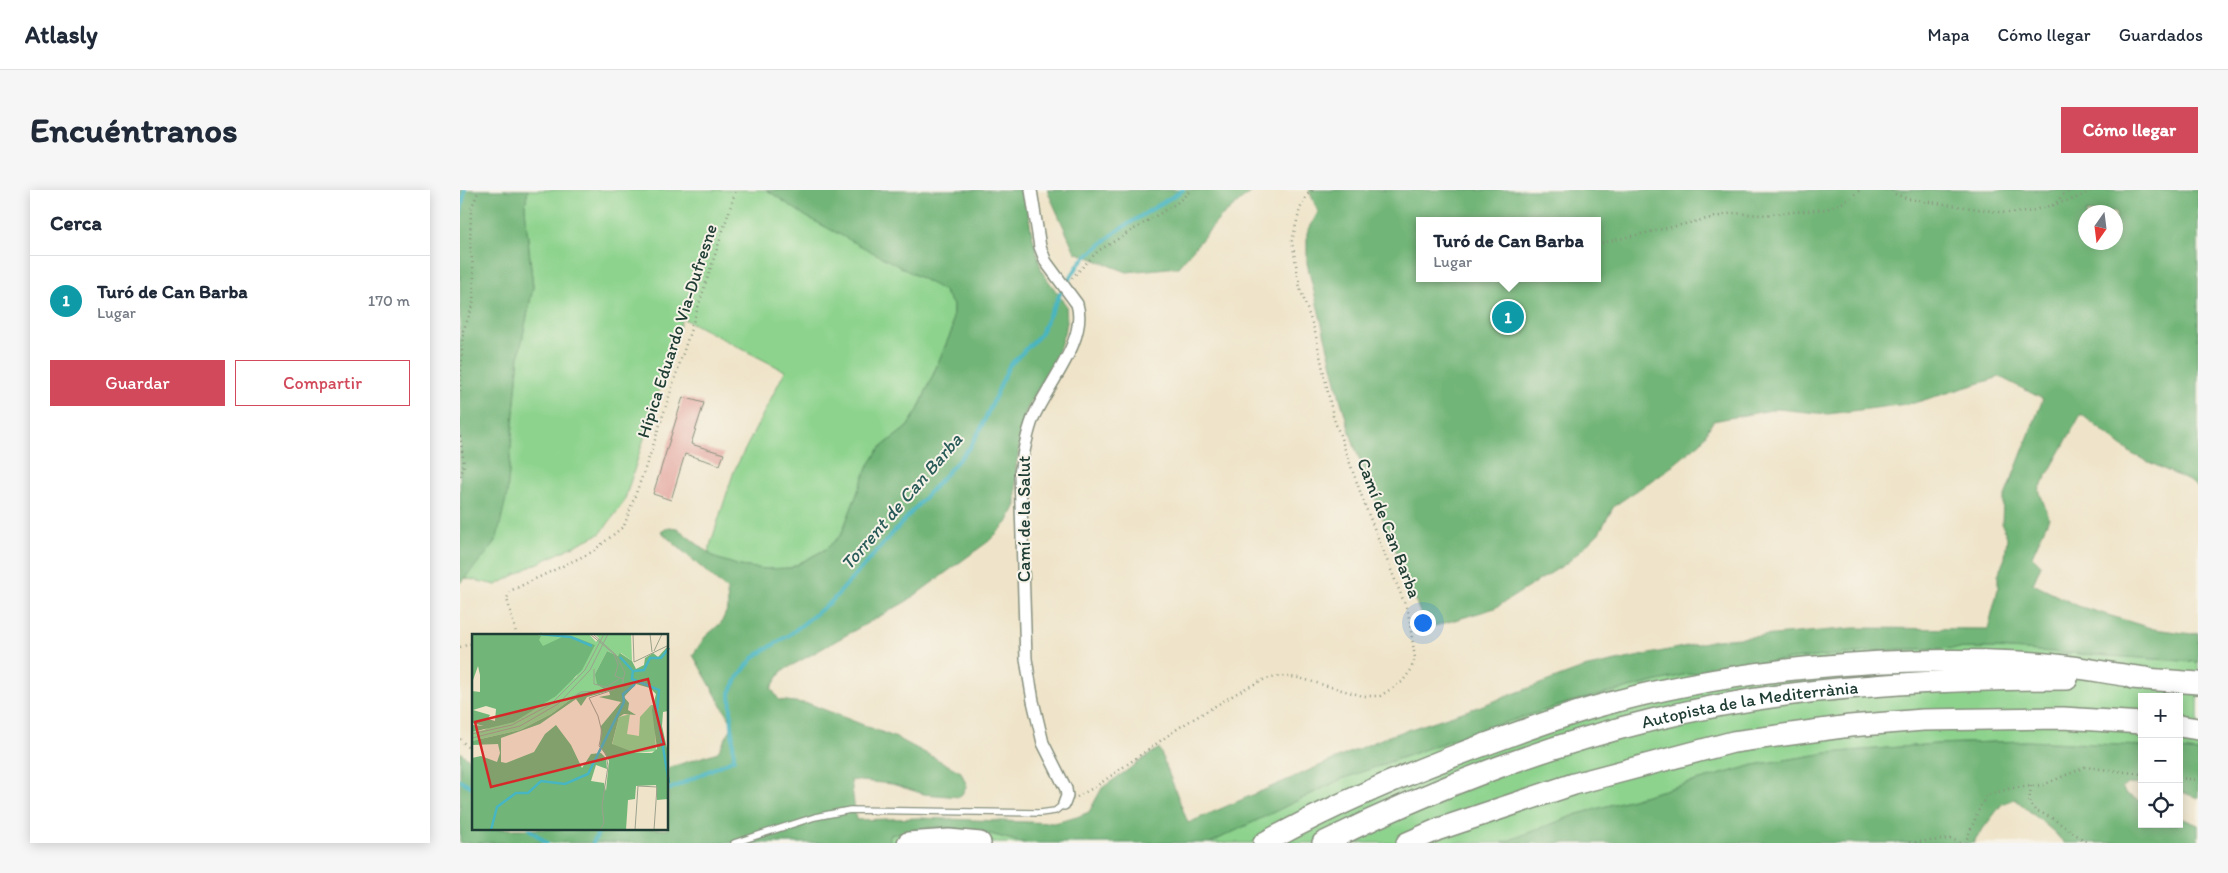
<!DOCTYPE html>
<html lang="es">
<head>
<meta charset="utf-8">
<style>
	:root { --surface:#fff; --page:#f6f6f7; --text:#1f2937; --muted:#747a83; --line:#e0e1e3; --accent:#d1495b }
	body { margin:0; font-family:Itim,sans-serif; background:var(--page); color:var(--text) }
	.controls { position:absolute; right:15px; bottom:15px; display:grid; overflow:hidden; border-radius:0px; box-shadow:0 2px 12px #0003 }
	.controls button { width:45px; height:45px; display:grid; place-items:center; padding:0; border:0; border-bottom:1px solid var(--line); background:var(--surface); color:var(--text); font:25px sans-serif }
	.compass { position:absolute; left:1618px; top:15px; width:45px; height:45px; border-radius:50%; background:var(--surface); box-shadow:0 2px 12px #0003; rotate:194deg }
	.you { position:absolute; left:962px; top:432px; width:18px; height:18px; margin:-12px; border:4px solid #fff; border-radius:50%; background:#1a73e8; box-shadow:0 0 0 8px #1a73e833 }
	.badge { display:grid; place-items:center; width:32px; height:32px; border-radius:50%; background:var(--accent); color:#fff; font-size:16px; font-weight:700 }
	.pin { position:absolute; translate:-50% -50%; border:2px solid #fff; box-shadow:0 1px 5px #0006 }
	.popup { position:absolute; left:956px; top:27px; width:185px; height:65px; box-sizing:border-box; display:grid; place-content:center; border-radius:0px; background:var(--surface); filter:drop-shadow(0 1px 4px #0005); font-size:16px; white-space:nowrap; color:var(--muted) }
	.popup b { font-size:19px; color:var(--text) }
	.popup::after { content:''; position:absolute; left:50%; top:100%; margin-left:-10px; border:10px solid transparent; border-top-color:var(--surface) }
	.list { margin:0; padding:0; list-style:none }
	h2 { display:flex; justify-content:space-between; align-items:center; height:65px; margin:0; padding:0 20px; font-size:21px }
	h2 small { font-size:16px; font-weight:400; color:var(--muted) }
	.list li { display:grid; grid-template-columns:32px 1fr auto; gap:15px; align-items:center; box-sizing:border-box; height:90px; padding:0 20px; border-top:1px solid var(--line) }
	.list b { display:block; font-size:19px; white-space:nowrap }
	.list p { margin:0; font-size:16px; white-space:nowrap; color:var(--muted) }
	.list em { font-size:16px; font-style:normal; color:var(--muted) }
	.actions { display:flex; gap:10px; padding:15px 20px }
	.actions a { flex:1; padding:11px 0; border:1px solid var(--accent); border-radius:0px; text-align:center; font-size:18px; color:var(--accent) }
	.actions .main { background:var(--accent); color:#fff }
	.icon { flex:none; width:28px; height:28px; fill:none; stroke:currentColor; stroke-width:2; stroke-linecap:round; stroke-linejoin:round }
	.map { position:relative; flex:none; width:1738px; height:653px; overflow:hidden; border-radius:0px }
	header { display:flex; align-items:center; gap:30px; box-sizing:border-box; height:70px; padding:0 25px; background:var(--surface); border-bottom:1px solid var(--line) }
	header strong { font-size:24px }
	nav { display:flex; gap:28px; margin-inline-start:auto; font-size:18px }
	.intro { display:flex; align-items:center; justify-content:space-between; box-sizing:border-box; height:120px; padding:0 30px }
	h1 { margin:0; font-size:35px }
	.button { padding:12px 22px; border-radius:0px; background:var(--accent); color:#fff; font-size:18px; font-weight:700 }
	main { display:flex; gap:30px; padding:0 30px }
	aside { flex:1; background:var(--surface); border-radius:0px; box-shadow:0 2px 12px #0003 }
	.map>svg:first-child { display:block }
	.green { fill:#8dd38d; stroke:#568860 }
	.forest { fill:#72b578; stroke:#487956; fill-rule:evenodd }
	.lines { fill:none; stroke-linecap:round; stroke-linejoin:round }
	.stream { stroke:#47b5c2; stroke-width:4 }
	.building { fill:#e19891 }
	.lane-casing { stroke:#87907e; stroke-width:8 }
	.street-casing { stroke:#87907e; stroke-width:14 }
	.highway-casing { stroke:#87907e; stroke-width:24 }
	.path { stroke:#87907e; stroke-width:2.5; stroke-dasharray:1 4; stroke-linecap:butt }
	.lane { stroke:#fff; stroke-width:5.5 }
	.street { stroke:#fff; stroke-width:11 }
	.highway { stroke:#fff; stroke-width:21 }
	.labels { text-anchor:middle; stroke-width:4; stroke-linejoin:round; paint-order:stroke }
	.street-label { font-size:18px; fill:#1f3d34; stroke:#f7f3e8 }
	.water-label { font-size:19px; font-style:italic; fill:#295b58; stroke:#f7f3e8 }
	.inset-river { fill:none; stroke:#47b5c2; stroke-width:2.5 }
	.inset-road { fill:none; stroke:#9ca18d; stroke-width:1 }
	.view { fill:#d62828; fill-opacity:0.15; stroke:#d62828; stroke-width:2.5 }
	.inset-edge { fill:none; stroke:#1f3d34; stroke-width:2.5 }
</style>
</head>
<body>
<header>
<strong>Atlasly</strong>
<nav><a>Mapa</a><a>Cómo llegar</a><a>Guardados</a></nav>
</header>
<div class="intro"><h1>Encuéntranos</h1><a class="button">Cómo llegar</a></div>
<main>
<aside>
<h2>Cerca<small></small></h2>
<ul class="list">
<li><span class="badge" style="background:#0f9aa8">1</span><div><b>Turó de Can Barba</b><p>Lugar</p></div><em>170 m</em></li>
</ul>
<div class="actions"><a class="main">Guardar</a><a>Compartir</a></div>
</aside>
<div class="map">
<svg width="1738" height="653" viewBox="0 0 1738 653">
	<rect width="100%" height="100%" fill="#f7f3e8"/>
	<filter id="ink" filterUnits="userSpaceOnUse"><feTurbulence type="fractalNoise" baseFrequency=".02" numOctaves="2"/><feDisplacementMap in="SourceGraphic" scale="10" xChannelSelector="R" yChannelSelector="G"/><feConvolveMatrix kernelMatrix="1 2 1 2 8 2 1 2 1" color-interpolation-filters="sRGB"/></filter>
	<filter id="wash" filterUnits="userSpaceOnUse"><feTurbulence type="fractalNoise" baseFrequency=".0096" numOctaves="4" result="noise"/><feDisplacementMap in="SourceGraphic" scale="20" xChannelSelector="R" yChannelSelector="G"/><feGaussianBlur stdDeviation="1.12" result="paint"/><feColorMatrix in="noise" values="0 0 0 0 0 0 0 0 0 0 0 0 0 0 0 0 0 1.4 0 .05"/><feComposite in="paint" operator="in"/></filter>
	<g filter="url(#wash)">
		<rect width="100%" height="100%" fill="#efe4c9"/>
		<g class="green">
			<path d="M68,0H307L347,27L483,99L493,115L492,140L458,220L447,237L420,258L407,278L381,345L366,359L330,378L305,379L280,376L255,368L248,362L274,281L325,181L222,128L164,312L141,343L66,379L36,395L5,388C23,367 40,331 47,304L59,165L73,97L66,30L65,15Z"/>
			<path d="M1535,458L1738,472V562L1719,560V507H1682V556L1566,551L1476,554L1367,563L1294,575L1118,624L1042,653H750L882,589L1005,545L1111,512L1223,485L1332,469L1440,459Z"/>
			<path d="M482,637L527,643L564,653H430L429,645L463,638Z"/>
		</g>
		<g class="forest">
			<path d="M0,0H68L65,15L66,30L73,97L59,165L47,304L37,348L27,363L0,393Z"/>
			<path d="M307,0H565L571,40L582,82L606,115L607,133L598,163L565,223L556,277V315L547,333L529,351L447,411L322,481L311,498L319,510L350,514L439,549L501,582L507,596L500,607L464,604L432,594L391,590L396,630L460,628L594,633L617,627L629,622L642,598L699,558L728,633L926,547L1018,517L1123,478L1256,450L1394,438L1528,439L1538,399V385L1545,368L1547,347L1542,334L1543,311L1583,209L1540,187L1454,213L1368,224L1317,219L1253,231L1241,252L1207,280L1154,316L1139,343L1107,373L1035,418L975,436L962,427L894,255L880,208L847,73V43L858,22L849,0H1738V298L1731,292L1672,264L1621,224L1579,300L1589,328L1572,366L1581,375L1573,394L1618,416L1694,439L1732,444L1738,442V472L1535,458L1440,459L1332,469L1223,485L1111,512L1005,545L882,589L750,653H564L527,643L482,637L463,638L430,645V653H0V562L14,573V639H208V578L258,562L273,535L233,465L245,447L261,433L268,418L267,400L201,342L209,337L217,338L255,368L280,376L305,379L331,378L366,359L381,345L407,278L420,258L447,237L458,220L492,140L493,115L483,100L347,27ZM1626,22H1656V52H1626ZM959,31H1137V88H959Z"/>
			<path d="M587,0H793L760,28L718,77L667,82L615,62Z"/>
			<path d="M1566,551L1682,556V595L1668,594L1662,597L1666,604L1682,612V634H1719V627L1738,635V653H1604L1594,642L1555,609L1542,614L1516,648L1514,653H1042L1118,624L1294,575L1367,563L1476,554Z"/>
			<path d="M1719,560L1738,562V608L1719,601Z"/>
		</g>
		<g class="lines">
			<g class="stream">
				<path d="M0,26L5,0"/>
				<path d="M0,590L14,598"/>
				<path d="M208,600L274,569L270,503L278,487L294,467L329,445L372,411L510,257L521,238L549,176L579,146L600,104L621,71L657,41L723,0"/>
				<path d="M69,639L87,653"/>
				<path d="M133,653L140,639"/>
			</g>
		</g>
		<g id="blocks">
			<path class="building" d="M223,207L244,213L231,254L264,264L260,275L225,264L211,310L193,304Z"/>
		</g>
	</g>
	<g filter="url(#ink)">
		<use href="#blocks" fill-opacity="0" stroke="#87907e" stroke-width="1"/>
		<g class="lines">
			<defs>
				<path id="lane" d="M274,653L355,627L390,620L580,623L595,621L604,614"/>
				<path id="street" d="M571,0L580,57L586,72L617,114C628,150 587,195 573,228C566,246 563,265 560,284L566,469L573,511L583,553L606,599L607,606L604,614"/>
				<g id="highway">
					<path d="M1672,488L1738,493"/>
					<path d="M1719,536L1738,539"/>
					<path d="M448,653L489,650L520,653"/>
					<path d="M804,653C881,611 961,577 1043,548C1073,537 1104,526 1135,517C1269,479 1419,466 1558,472C1601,473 1644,483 1686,488"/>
					<path id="s1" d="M863,653C1008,581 1165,526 1325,505C1419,493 1513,489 1607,489"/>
					<path d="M947,653L979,639L1114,594L1273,552L1390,536L1463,530L1603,528L1682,533"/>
				</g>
			</defs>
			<use href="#lane" class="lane-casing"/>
			<use href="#street" class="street-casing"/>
			<use href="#highway" class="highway-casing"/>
			<g class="path">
				<path d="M1432,0L1435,4L1449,9L1546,23L1567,22L1614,9L1633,0"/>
				<path d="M1593,16L1603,5L1613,0"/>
				<path d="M1137,54L1273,23L1302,25L1367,19L1386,11L1400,0"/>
				<path d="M612,88L638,61L717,13L731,0"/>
				<path d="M0,201L3,141L13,116L14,84L10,55L11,19L19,0"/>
				<path d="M0,246L4,274L0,290"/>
				<path d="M57,446L47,409L50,401L132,362L164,336L191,262L276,0"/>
				<path d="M0,457L14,453"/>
				<path d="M0,549L14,564"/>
				<path d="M1719,588L1738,590"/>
				<path d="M1571,596L1569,613L1575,620L1592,628L1628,653"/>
				<path d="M617,607L638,595L720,537L782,500L805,489L822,486L839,488L903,506H920L942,492L951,480L955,468L948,422L906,318L873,226L855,142L840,98L832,51L840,19L847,5L853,0"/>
				<path d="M1445,653L1492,649L1500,653"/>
				<path d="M1505,653L1521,615L1527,605L1552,598L1583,595L1625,577L1682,584"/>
			</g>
			<use href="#lane" class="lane"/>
			<use href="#street" class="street"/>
			<use href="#highway" class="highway"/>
		</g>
	</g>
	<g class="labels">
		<g class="street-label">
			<text transform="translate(217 141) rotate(-72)" y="6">Hípica Eduardo Via-Dufresne</text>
			<text transform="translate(564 329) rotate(-90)" y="6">Camí de la Salut</text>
			<text transform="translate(929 338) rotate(69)" y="6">Camí de Can Barba</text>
			<text dy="6" stroke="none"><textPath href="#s1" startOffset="451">Autopista de la Mediterrània</textPath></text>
		</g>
		<g class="water-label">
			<text transform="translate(441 311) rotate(-49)" y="7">Torrent de Can Barba</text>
		</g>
	</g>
	<g transform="translate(12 444)">
		<rect width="196" height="196" fill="#efe4c9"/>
		<path d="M62,0H117L124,8L127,4L123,0H159L160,27L149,19L146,22L135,17L123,40L133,56L102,63L79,80L48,96L0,107V98L12,96L104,43L122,11L84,10L70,13ZM179,71H182L184,117L164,119L140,111L147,83L158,80L155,100L167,102L168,83Z" fill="#8dd38d"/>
		<path d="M0,0H63L69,2L67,6L71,12L90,3L105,4L123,11L110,36L84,62L42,88L0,98V91L12,92L0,89V57L8,58V41L6,32L0,49ZM14,72L24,75L23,87L16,85L18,81L1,76ZM196,12V77L191,78L190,92L196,119V165L185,166L184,151L164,152L163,165L156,166L154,196H0V124L9,122L25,128L28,119L26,110L0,111V107L48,96L79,80L106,60L133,56L125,50L123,40L135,17L146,22L148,19L160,27L164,35L172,31L173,24L181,19L186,23ZM164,50L178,54L184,60L180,76L185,115L180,119H164L140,110L147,83L152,80L164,81L156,76L157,69L152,63ZM137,57L138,61L127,63L149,68L129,92L128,112L137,127L134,157L132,149L119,147L124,131L135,135L134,124L129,119L119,120L110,134L99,111L84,91L73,100L62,118L34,129L29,128V104L68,90L104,65L109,72L115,63Z" fill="#72b578" fill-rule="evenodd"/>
		<path class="inset-river" d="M68,0L99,3L120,12M148,23L160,36M161,36L160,45L187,56L185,77L197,149M162,37L172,36L178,24H189L197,14M19,196L25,173L44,159H56L69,147L93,150L116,140L152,68L151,60L162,51L163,46"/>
		<path class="inset-road" d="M118,0L142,20L146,31L143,42L151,45L153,39L144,21L121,0M161,0L162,28L197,11M178,0L180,18M182,17L190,0M122,35V50L134,53M95,66L109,58L129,57L147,45M0,100L40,91L79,70L113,36L132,0M0,104L48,92L86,70L118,36L136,0M128,196L132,189L130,172L136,132L134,120L127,112L130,98L126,82L117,64L141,56L151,49V45M163,196L166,152L185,153L182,196"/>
		<path class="view" d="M176,45L192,110L19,153L3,88Z"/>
		<rect width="196" height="196" class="inset-edge"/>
	</g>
</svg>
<div class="controls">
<button>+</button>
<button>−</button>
<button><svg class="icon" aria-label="locate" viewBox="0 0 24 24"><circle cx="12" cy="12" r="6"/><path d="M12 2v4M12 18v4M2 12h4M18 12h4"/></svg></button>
</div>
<svg class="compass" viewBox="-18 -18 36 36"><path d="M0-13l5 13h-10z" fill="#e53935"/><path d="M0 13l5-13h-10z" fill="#747a83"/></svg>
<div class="you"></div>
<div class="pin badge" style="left:1048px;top:127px;background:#0f9aa8">1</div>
<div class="popup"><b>Turó de Can Barba</b>Lugar</div>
</div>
</main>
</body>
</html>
